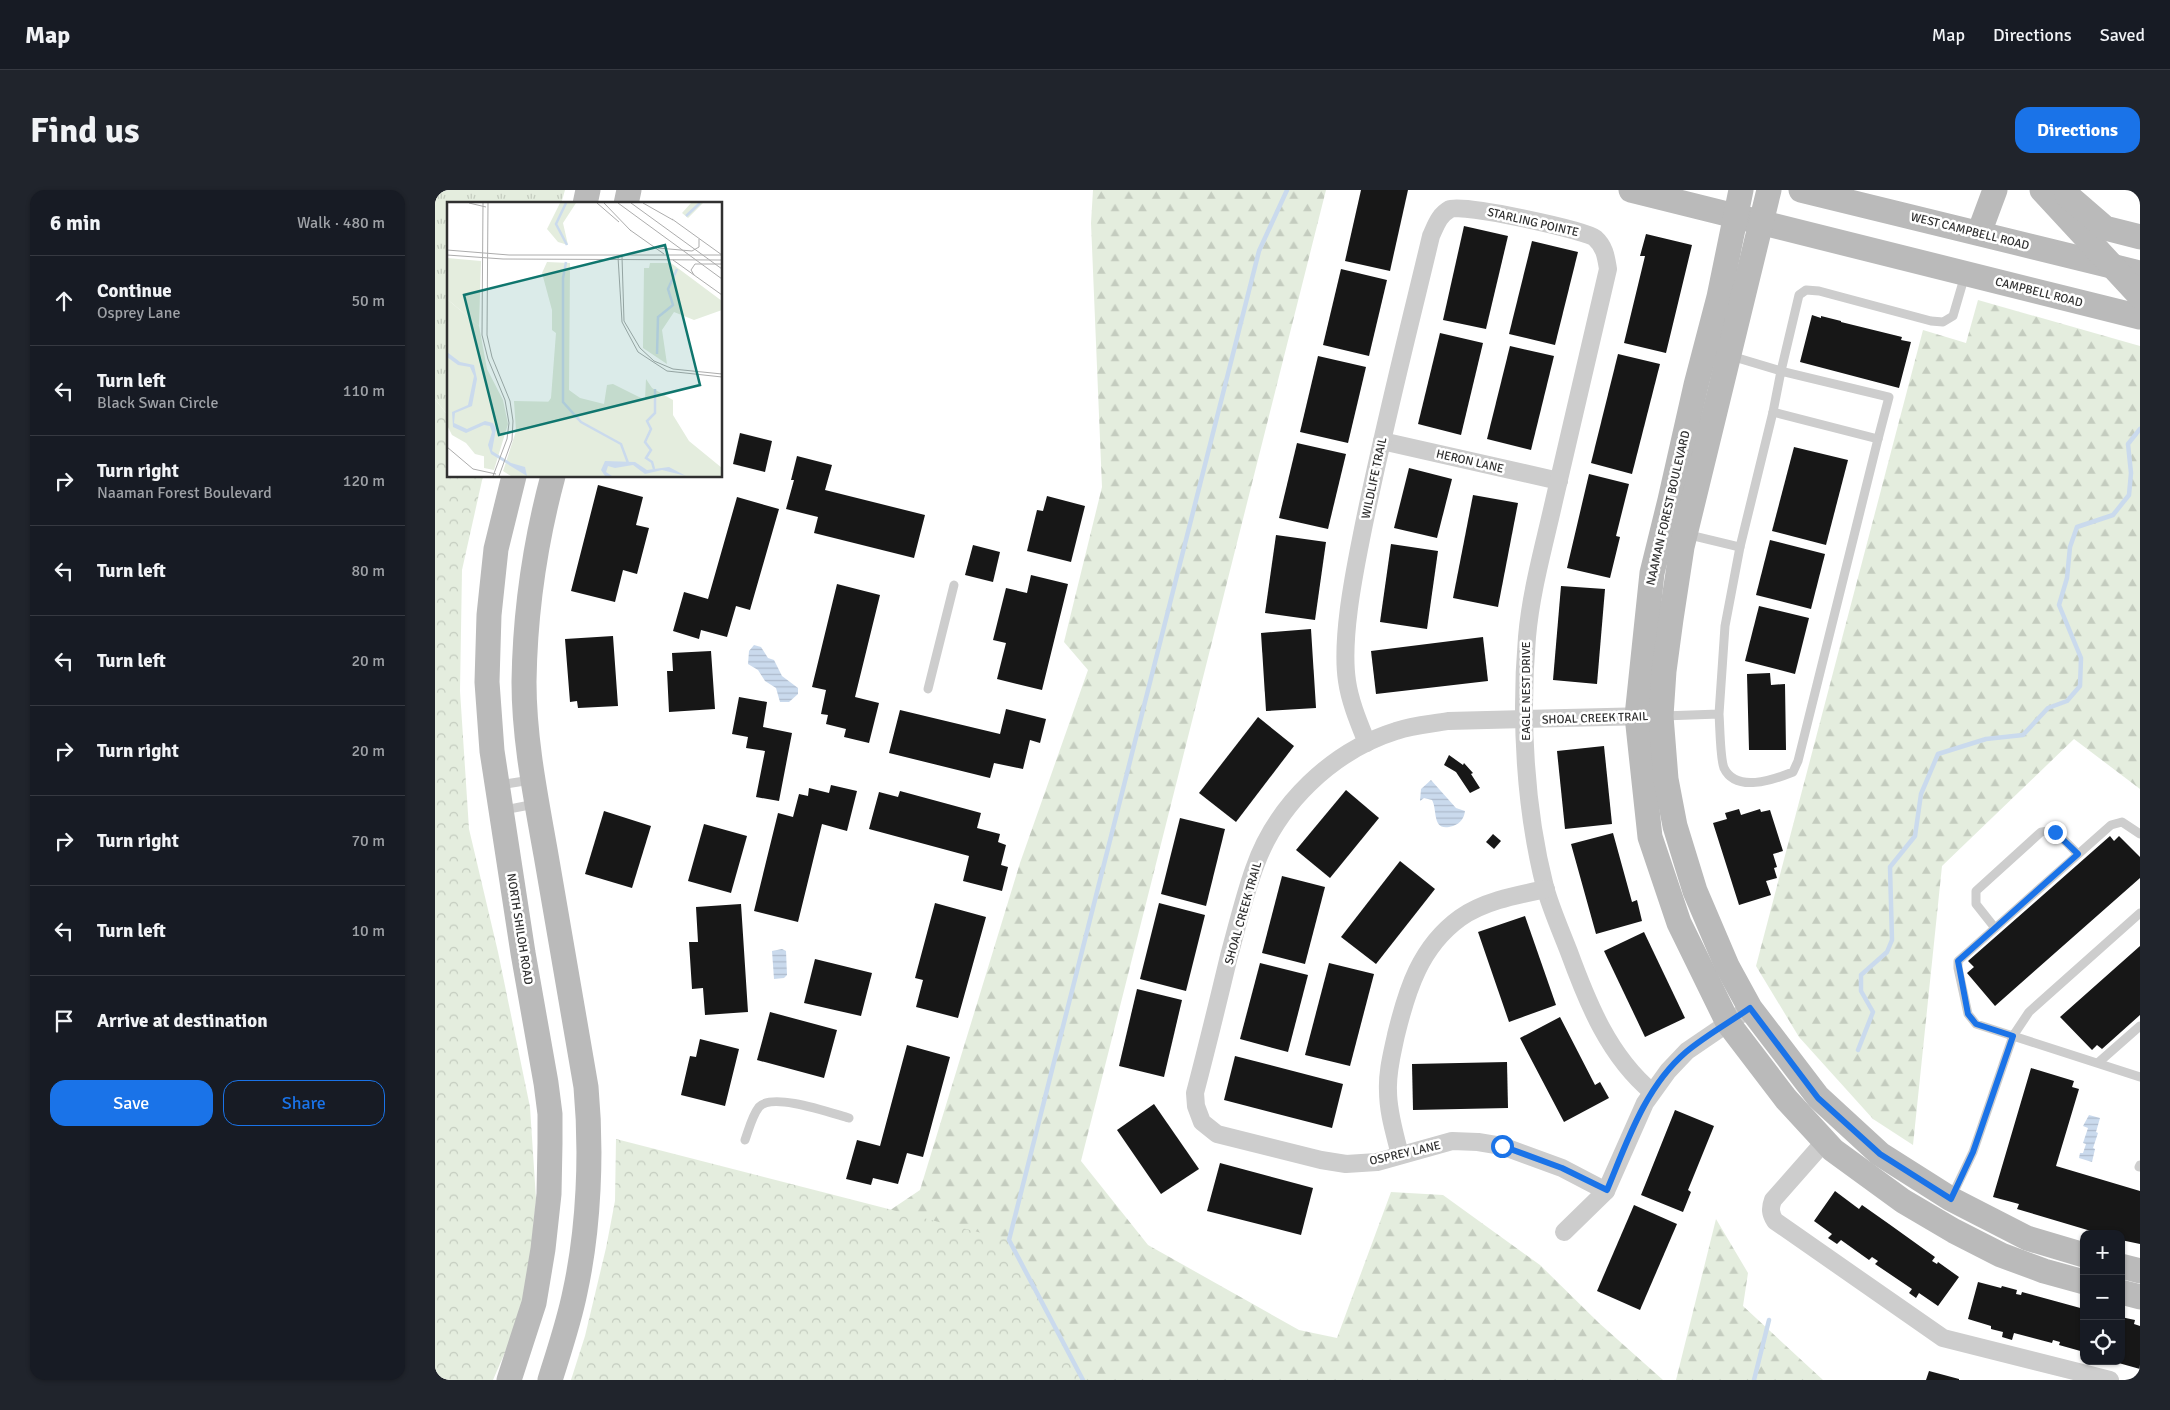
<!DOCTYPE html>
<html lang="en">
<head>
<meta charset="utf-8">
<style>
	:root { --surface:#171b24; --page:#20242c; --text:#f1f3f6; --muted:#9ea1a6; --line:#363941; --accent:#1a73e8 }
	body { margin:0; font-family:Signika,sans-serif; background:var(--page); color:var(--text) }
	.controls { position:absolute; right:15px; bottom:15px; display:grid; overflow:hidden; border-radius:10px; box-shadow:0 1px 4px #0004 }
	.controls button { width:45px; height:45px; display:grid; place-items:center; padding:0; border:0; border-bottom:1px solid var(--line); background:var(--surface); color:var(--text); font:25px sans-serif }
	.stop { position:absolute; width:15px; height:15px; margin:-11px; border:4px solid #1a73e8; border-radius:50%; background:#fff }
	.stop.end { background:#1a73e8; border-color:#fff; box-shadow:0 1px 5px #0008 }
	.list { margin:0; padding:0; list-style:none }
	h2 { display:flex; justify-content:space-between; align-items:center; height:65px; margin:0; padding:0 20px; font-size:21px }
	h2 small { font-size:16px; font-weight:400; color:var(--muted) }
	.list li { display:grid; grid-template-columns:32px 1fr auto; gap:15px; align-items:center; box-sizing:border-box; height:90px; padding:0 20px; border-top:1px solid var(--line) }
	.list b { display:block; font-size:19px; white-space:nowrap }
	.list p { margin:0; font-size:16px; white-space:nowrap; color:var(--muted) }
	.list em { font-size:16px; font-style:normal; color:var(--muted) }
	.actions { display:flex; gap:10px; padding:15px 20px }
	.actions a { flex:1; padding:11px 0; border:1px solid var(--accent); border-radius:15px; text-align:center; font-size:18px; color:var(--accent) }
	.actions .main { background:var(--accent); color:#fff }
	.icon { flex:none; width:28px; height:28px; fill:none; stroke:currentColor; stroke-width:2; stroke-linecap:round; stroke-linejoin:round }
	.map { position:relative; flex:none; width:1705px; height:1190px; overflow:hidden; border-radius:15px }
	header { display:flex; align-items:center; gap:30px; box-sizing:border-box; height:70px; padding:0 25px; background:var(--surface); border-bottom:1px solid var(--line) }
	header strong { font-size:24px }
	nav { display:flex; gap:28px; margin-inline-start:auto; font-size:18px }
	.intro { display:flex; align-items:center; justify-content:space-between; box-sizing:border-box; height:120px; padding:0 30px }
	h1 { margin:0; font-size:35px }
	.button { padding:12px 22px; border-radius:15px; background:var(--accent); color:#fff; font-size:18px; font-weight:700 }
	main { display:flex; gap:30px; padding:0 30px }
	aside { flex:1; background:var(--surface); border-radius:15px; box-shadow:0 1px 4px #0004 }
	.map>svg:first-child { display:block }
	.grass { fill:url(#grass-tufts) }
	.forest { fill:url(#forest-firs) }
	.park { fill:url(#park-crowns) }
	.water { fill:url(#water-rules) }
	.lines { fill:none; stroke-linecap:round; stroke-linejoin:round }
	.stream { stroke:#cadaed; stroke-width:4.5 }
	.building { fill:#171717 }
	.lane { stroke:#cdcdcd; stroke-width:9 }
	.street { stroke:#cdcdcd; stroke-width:18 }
	.secondary { stroke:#bababa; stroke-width:25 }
	.route { stroke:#1a73e8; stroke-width:6 }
	.labels { text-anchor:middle; stroke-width:5; stroke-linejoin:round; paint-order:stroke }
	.street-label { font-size:12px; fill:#303030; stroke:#fff }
	.inset-river { fill:none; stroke:#cadaed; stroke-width:2.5 }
	.inset-road { fill:none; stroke:#acacac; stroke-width:1 }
	.view { fill:#0f766e; fill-opacity:0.15; stroke:#0f766e; stroke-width:2.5 }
	.inset-edge { fill:none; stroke:#303030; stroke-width:2.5 }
</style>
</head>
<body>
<header>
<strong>Map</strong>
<nav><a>Map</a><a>Directions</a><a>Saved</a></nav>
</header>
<div class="intro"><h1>Find us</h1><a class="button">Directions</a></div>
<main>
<aside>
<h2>6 min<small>Walk · 480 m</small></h2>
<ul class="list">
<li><svg class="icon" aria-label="ahead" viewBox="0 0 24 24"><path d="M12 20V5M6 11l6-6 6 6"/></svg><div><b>Continue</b><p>Osprey Lane</p></div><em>50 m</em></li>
<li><svg class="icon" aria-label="left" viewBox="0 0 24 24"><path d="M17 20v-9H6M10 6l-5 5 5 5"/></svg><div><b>Turn left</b><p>Black Swan Circle</p></div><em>110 m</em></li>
<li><svg class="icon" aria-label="right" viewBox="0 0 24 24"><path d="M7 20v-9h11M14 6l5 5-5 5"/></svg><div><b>Turn right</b><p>Naaman Forest Boulevard</p></div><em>120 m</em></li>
<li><svg class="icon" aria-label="left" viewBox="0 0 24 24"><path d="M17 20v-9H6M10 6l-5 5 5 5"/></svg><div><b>Turn left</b></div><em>80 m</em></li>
<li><svg class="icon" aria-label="left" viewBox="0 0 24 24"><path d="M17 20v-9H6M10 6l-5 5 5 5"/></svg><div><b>Turn left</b></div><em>20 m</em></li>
<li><svg class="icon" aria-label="right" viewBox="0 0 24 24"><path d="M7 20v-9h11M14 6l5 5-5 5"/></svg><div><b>Turn right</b></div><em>20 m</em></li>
<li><svg class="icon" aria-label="right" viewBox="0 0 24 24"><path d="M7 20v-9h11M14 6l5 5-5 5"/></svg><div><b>Turn right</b></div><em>70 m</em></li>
<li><svg class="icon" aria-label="left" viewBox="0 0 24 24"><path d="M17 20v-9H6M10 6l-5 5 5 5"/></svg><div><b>Turn left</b></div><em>10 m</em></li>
<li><svg class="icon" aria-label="arrive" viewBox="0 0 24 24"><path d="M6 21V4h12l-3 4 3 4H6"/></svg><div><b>Arrive at destination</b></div></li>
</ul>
<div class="actions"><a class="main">Save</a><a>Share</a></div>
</aside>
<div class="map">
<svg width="1705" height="1190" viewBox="0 0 1705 1190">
	<defs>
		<pattern id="grass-tufts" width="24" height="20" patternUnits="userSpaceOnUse" patternTransform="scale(1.25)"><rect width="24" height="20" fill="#e4edde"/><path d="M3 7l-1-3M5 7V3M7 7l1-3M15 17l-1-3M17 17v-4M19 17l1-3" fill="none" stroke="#c4ccbf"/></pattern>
		<pattern id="forest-firs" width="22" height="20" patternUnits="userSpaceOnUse" patternTransform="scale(1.25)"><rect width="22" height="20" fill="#e4edde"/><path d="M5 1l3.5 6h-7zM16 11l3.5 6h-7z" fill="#c4ccbf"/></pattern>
		<pattern id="park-crowns" width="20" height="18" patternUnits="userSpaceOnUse" patternTransform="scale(1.25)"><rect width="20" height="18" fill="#e4edde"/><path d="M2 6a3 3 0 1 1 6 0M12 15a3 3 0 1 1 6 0" fill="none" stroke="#c4ccbf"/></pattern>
		<pattern id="water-rules" width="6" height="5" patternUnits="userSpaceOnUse" patternTransform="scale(1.25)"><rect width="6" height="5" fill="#cadaed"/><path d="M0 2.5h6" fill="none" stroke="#aebbcc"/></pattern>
	</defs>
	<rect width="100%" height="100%" fill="#fff"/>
	<path class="grass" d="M0,0H130L126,14H14V227L0,209Z"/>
	<g class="forest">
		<path d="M658,0H891L646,971L713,1055L864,1140L902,1148L956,1002L1008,1005L1105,1075L1164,1133L1228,1190H561L442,1029L485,1000L585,673L653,480L629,452L667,297L656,33Z"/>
		<path d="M1543,110L1705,156V599L1639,549L1507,676L1478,955L1438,929L1364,847L1321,776L1488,140L1531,153Z"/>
		<path d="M1281,1029L1313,1083L1308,1116L1388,1190H1241Z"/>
	</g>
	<g class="park">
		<path d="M0,209L14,227V286H48L27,380L25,501L34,639L63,762L95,917L101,1009L91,1114L58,1190H0Z"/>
		<path d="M181,949L574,1050L648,1190H136L150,1146L171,1058L180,1011Z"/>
	</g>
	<g class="water">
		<path d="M319,455L326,457L333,468L339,470L347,486L363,498V504L354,512H345L341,498L330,491L323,480L313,474L314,461Z"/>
		<path d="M996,590L1021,618L1030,621C1029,628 1026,633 1018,636C996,643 1003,620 997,610L989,608L985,611L986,599Z"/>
		<path d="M347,759L351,761L352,785L349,788L339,789L337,761Z"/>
		<path d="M1654,925L1665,928L1661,942L1663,943L1658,958L1660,959L1657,972L1644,968L1645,963H1648L1651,954L1648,953L1653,938L1648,936Z"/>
	</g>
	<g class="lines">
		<g class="stream">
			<path d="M1423,860L1438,822L1426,801V785L1452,762L1457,750L1455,677L1480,646L1486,604L1503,564L1551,549L1588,545L1613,518L1632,511L1645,496L1646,468L1624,415L1632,388L1635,357L1642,337L1678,325L1694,305L1696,283L1693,254L1705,239"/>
			<path d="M648,1190L574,1050L824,61L852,0"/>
			<path d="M1319,1190L1334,1130"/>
		</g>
	</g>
	<g class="building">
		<path d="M926,0H973L955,81L910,71Z"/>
		<path d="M1029,36L1073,46L1051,139L1008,130Z"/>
		<path d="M1211,44L1257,55L1231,163L1189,153L1210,66H1205Z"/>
		<path d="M1097,51L1143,62L1120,155L1074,144Z"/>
		<path d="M906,79L952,90L934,166L888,155Z"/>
		<path d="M1377,125L1386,128V126L1406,131V132L1467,147L1466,150L1476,152L1464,198L1365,172Z"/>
		<path d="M1005,143L1048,153L1026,245L983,234Z"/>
		<path d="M1075,156L1119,166L1096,260L1052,249Z"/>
		<path d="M1183,164L1225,174L1197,284L1156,273Z"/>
		<path d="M883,166L931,177L913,253L865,242Z"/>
		<path d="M305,243L337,251L330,282L298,274Z"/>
		<path d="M862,253L911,264L893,339L844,328Z"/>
		<path d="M1359,257L1413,270L1391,355L1337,341Z"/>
		<path d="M362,266L397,275L390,300L490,325L479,368L379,343L383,327L351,319L359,290H356Z"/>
		<path d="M974,278L1017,289L1002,348L959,338Z"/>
		<path d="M1154,284L1194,294L1181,346L1185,347L1175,388L1132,378Z"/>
		<path d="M163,295L208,307L201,335L214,338L202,384L188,380L180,412L136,401Z"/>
		<path d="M1038,305L1083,313L1063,417L1018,408Z"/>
		<path d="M612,306L650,316L636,372L592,361L602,320L608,321Z"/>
		<path d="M302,307L344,319L315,420L301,416L292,447L266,440L264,449L238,441L249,402L273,409Z"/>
		<path d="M841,345L891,352L880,430L830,423Z"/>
		<path d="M1335,350L1390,364L1376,419L1321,405Z"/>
		<path d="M956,354L1003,361L992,439L945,432Z"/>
		<path d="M538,355L565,362L558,392L530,385Z"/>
		<path d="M596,385L633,394L607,500L562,489L571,453L558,450L571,398L592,403Z"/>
		<path d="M402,394L445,405L420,507L444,513L434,553L409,547L411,539L391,534L393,525L386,524L391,500L377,497Z"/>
		<path d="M1126,396L1170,399L1162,494L1118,490Z"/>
		<path d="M1324,416L1374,428L1360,484L1310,471Z"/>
		<path d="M876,439L881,518L831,521L826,443Z"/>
		<path d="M178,446L183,516L143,518L142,511L135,512L130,449Z"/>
		<path d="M1048,447L1053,491L941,504L936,461Z"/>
		<path d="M276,461L280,519L234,522L232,481H238L237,463Z"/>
		<path d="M1335,483L1336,495L1350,494L1351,560H1314L1312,484Z"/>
		<path d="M304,507L332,512L328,537L357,543L344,611L321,607L330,561L311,558L313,547L297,544Z"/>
		<path d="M571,519L611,529L605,553L595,550L588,579L559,573L555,588L454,563L465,520L565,544Z"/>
		<path d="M823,527L859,556L801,632L764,603Z"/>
		<path d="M1169,556L1177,634L1130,639L1122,561Z"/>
		<path d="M1014,565L1028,575L1029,573L1038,583L1036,584L1045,598L1035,603L1021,582L1009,575Z"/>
		<path d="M396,595L422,601L412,641L387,634L363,732L319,721L343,623L358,627L364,604L373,606L374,598L394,603Z"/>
		<path d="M911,600L944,628L895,688L861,660Z"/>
		<path d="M465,601L546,623L542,638L565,644L563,652L571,655L566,675L573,677L567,701L528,691L534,666L434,639L444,602L463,607Z"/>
		<path d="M1304,619L1306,625L1325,619L1326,622L1335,620L1348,661L1338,664L1342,677L1339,678L1342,688L1331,691L1336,705L1304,715L1278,633L1292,629L1290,623Z"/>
		<path d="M169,621L216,636L197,698L150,684Z"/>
		<path d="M745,628L790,639L771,716L726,704Z"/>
		<path d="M269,634L312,646L296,703L253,691Z"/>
		<path d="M1178,643L1197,712L1202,710L1207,731L1161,744L1136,654Z"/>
		<path d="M1058,644L1066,651L1059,659L1051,652Z"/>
		<path d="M1675,646L1679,651L1684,646L1705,667V688L1560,816L1532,783L1539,777L1533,771Z"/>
		<path d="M965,671L1000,699L941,774L906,747Z"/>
		<path d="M847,686L890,697L870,774L827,763Z"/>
		<path d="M500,713L551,727L523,828L481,817L488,790L480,788Z"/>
		<path d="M724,713L770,725L751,801L705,789Z"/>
		<path d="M306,714L313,822L270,825L268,798L257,799L254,752H263L261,717Z"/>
		<path d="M1090,726L1121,815L1074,832L1043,742Z"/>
		<path d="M1209,742L1250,828L1210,847L1169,761Z"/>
		<path d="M1705,756V825L1667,859L1662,855L1657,860L1625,827Z"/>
		<path d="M380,769L437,783L426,826L369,813Z"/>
		<path d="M825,773L873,785L853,862L805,849Z"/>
		<path d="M894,773L939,784L915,876L870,865Z"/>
		<path d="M702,799L747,810L729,887L684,876Z"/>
		<path d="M335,822L402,840L389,888L322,870Z"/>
		<path d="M1125,827L1160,895L1165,892L1174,908L1129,932L1085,848Z"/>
		<path d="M265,849L304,859L290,916L246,905L255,866L261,867Z"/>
		<path d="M472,855L515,867L488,967L472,963L463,994L438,988L436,995L411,989L422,950L445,956Z"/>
		<path d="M800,866L908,894L897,938L789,910Z"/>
		<path d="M1072,872L1073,918L978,920L977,874Z"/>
		<path d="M1596,878L1639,891L1637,897L1644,899L1621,976L1705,1001V1054L1686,1050V1044H1666L1582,1019L1584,1014L1558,1007Z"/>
		<path d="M719,914L764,979L726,1004L682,940Z"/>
		<path d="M1240,920L1279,936L1253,1000L1256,1002L1248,1022L1206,1005Z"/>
		<path d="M785,973L878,998L866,1045L772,1021Z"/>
		<path d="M1400,1001L1424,1019L1427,1015L1454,1034L1500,1067L1497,1071L1502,1074L1503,1072L1524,1087L1503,1116L1484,1103L1481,1108L1474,1103L1477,1099L1440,1074L1443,1071L1437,1067L1434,1070L1406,1050L1402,1054L1393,1048L1397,1044L1379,1031Z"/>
		<path d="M1199,1015L1242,1034L1205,1120L1162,1101Z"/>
		<path d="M1543,1092L1566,1098L1567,1096L1582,1100L1581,1104L1586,1105L1587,1102L1649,1119V1162L1624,1155L1625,1152L1618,1150L1617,1153L1579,1143L1577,1150L1567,1147L1568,1142L1556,1139V1136L1533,1129Z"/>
		<path d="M1686,1127L1700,1130L1699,1134L1705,1136V1179L1680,1172L1686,1171Z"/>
		<path d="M1494,1181L1524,1189V1190H1491Z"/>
	</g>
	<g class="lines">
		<g class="lane">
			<path d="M1296,166L1346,181L1364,105L1371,100L1384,101L1496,131L1508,132L1518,126L1530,85"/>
			<path d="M1338,222L1346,181L1454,207L1443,249"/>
			<path d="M1251,344L1305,357"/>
			<path d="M493,499L519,395"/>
			<path d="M1228,526L1284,524C1285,536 1285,568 1289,578C1301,603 1338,590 1358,582L1363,571L1443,249L1338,222L1305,357L1290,436L1284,524"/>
			<path d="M64,595L96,590"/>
			<path d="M69,620L100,614"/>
			<path d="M1705,644L1687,632L1676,635L1523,771V778L1533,824L1541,834L1578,846L1594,822L1705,723"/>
			<path d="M1560,738L1541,714V701L1606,642C1622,638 1632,654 1643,664"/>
			<path d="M1664,872L1705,836"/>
			<path d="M310,950C314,939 317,926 324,917C337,902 396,923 414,928"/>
			<path d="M1704,977L1705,975"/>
			<path d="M1516,1008L1538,962L1578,846L1705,887"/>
		</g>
		<g class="street">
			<path d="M947,251L1124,291"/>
			<path d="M932,553C924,533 915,512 912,491C906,451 918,389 926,349C946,247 972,147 996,46C1001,35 1004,25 1015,19C1025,13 1150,40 1160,48C1170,57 1171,67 1173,79C1155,156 1137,234 1119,311C1109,356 1096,401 1092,447C1085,528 1090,619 1110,697C1116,719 1126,741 1134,762C1153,814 1174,866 1217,902"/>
			<path d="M1390,951L1338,1010C1335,1018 1335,1023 1340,1031L1508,1148L1675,1190"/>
			<path d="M965,965C960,944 953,923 953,901C952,882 957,864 961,845C972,800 985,757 1025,728C1049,711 1082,705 1111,699"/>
			<path d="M1171,1001L1127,978L1067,956L1043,952L1017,951L942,972L911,974L886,970L782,944L767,932L761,916L760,903C772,857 783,812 794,766C802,737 809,707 819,679C841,615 897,561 961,541C978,535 996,534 1013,531L1213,526"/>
			<path d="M1129,1042L1171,1001L1210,913L1233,881L1252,861L1315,818"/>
		</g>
		<g class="secondary">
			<path d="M1196,0L1705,127"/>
			<path d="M1306,0L1284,107L1261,195L1235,310L1217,383L1202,526L1215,647L1244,733L1293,833L1351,909L1398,960L1468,1011L1519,1041L1566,1065L1609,1081L1649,1092"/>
			<path d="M1334,0L1247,357L1236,429L1229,481L1226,526L1231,589L1240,636L1260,701L1292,776L1315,818L1383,907L1445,964L1516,1009L1592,1048L1649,1065"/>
			<path d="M1366,0L1705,83"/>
			<path d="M1607,0L1705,106"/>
			<path d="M1632,5L1670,38L1705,47"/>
			<path d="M150,14L153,0"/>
			<path d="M191,14L194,0"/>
			<path d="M1544,43L1560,0"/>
			<path d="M1686,1076L1705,1081"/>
			<path d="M1686,1102L1705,1107"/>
			<path d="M74,1190L99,1113L108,1059L114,1004L115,953V924L111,893L88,763L57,561L52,492L54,425L61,359L79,286"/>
			<path d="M115,1190C124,1161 134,1132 140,1102C154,1038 157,962 151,897C138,820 124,742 111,665C101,608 89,550 89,492C90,423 100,353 118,286"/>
		</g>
	</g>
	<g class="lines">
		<path class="route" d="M1067,956L1127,978L1172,1000C1192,952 1210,897 1251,862C1270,846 1295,832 1315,818L1383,908L1445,964L1516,1009L1538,962L1578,846L1541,834L1533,824L1523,771L1643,664L1620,642"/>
	</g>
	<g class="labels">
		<g class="street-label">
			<text transform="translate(1098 32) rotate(13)" y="4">STARLING POINTE</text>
			<text transform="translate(1535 41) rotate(14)" y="4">WEST CAMPBELL ROAD</text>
			<text transform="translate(1604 102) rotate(14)" y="4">CAMPBELL ROAD</text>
			<text transform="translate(1035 271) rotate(13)" y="4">HERON LANE</text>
			<text transform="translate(939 288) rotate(-78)" y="4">WILDLIFE TRAIL</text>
			<text transform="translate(1233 318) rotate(-77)" y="4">NAAMAN FOREST BOULEVARD</text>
			<text transform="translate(1091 501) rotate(-90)" y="4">EAGLE NEST DRIVE</text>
			<text transform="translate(1160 528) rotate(-2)" y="4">SHOAL CREEK TRAIL</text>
			<text transform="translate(808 723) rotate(-74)" y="4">SHOAL CREEK TRAIL</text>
			<text transform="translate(85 739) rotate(81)" y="4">NORTH SHILOH ROAD</text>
			<text transform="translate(970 963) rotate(-13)" y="4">OSPREY LANE</text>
		</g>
	</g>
	<g transform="translate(12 12)">
		<rect width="275" height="275" fill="#fff"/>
		<path d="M0,56L34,59L32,124L0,97Z" fill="#e4edde"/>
		<path d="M113,1H129L116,21L121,43L111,40L100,27ZM244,1H256L241,16L235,11ZM100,60L123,61L122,188L133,196L157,202L160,183L166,182L198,198L199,177L205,186L226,198V213L242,239L275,266V274H64L56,269L59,260L104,196L109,131L105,128V108L95,71ZM203,61H224L275,99V108L247,118L227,110L215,128L220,162L196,146L197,66H202ZM0,143L33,156L40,255L28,252L19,241L5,233L0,223Z" fill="#e4edde"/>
		<path d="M0,97L32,124L40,167L56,198L61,222L47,268L37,266V222L19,229L8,225L5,215L7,210L23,205L29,177L26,166L12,161L0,153ZM67,199L116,200L134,220L174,242L182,262L190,263L197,271L220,266L232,274H77V268L59,260L69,229Z" fill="#e4edde"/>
		<path d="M0,150L13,160L27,163L30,177L25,204L8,211L7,221L20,227L38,219L46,221L49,227L45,249L64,261L78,265L80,274L44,252L41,243L45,230L43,224L37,223L19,231L6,225L5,210L21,203L27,174L23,165L11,163L0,155ZM158,259L188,260L200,268L222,265L239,274L215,268L198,272L186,263L168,266L161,264L159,270L165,274H158L154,268Z" fill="#cadaed"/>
		<path class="inset-river" d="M119,1L109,22L120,43M239,14L253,1M119,60L116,76V200L134,220L174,242L181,261M210,152L211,115L226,103L221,87L230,67M207,267L205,260L199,256L204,248L198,240L204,227L200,219L208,211V187"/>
		<path class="inset-road" d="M22,1L39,5M36,1L35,133L41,157L58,198L62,221L60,237L46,274M41,1L40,133L45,155L63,199L66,219L65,238L52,274M150,1L172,20M157,1L184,29M171,1L275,77M184,1L275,67M196,1L226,18M225,17L275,53M183,28L217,52M211,46L245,49L252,45V37M0,48L62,53H275M0,53L56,57L275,58M171,55L175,120L191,150L220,169L275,175M175,55L177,119L193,146L207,159L226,167L275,172M226,58L275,93M247,73L244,68L248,62H275M0,245L26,267L49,272"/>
		<path class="view" d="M218,43L253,183L52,233L17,93Z"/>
		<rect width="275" height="275" class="inset-edge"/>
	</g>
</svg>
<div class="controls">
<button>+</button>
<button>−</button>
<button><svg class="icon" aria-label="locate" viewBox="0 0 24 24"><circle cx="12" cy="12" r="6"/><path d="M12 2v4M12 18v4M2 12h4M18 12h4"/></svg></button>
</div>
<div class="stop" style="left:1067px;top:956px"></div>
<div class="stop end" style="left:1620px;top:642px"></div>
</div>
</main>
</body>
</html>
